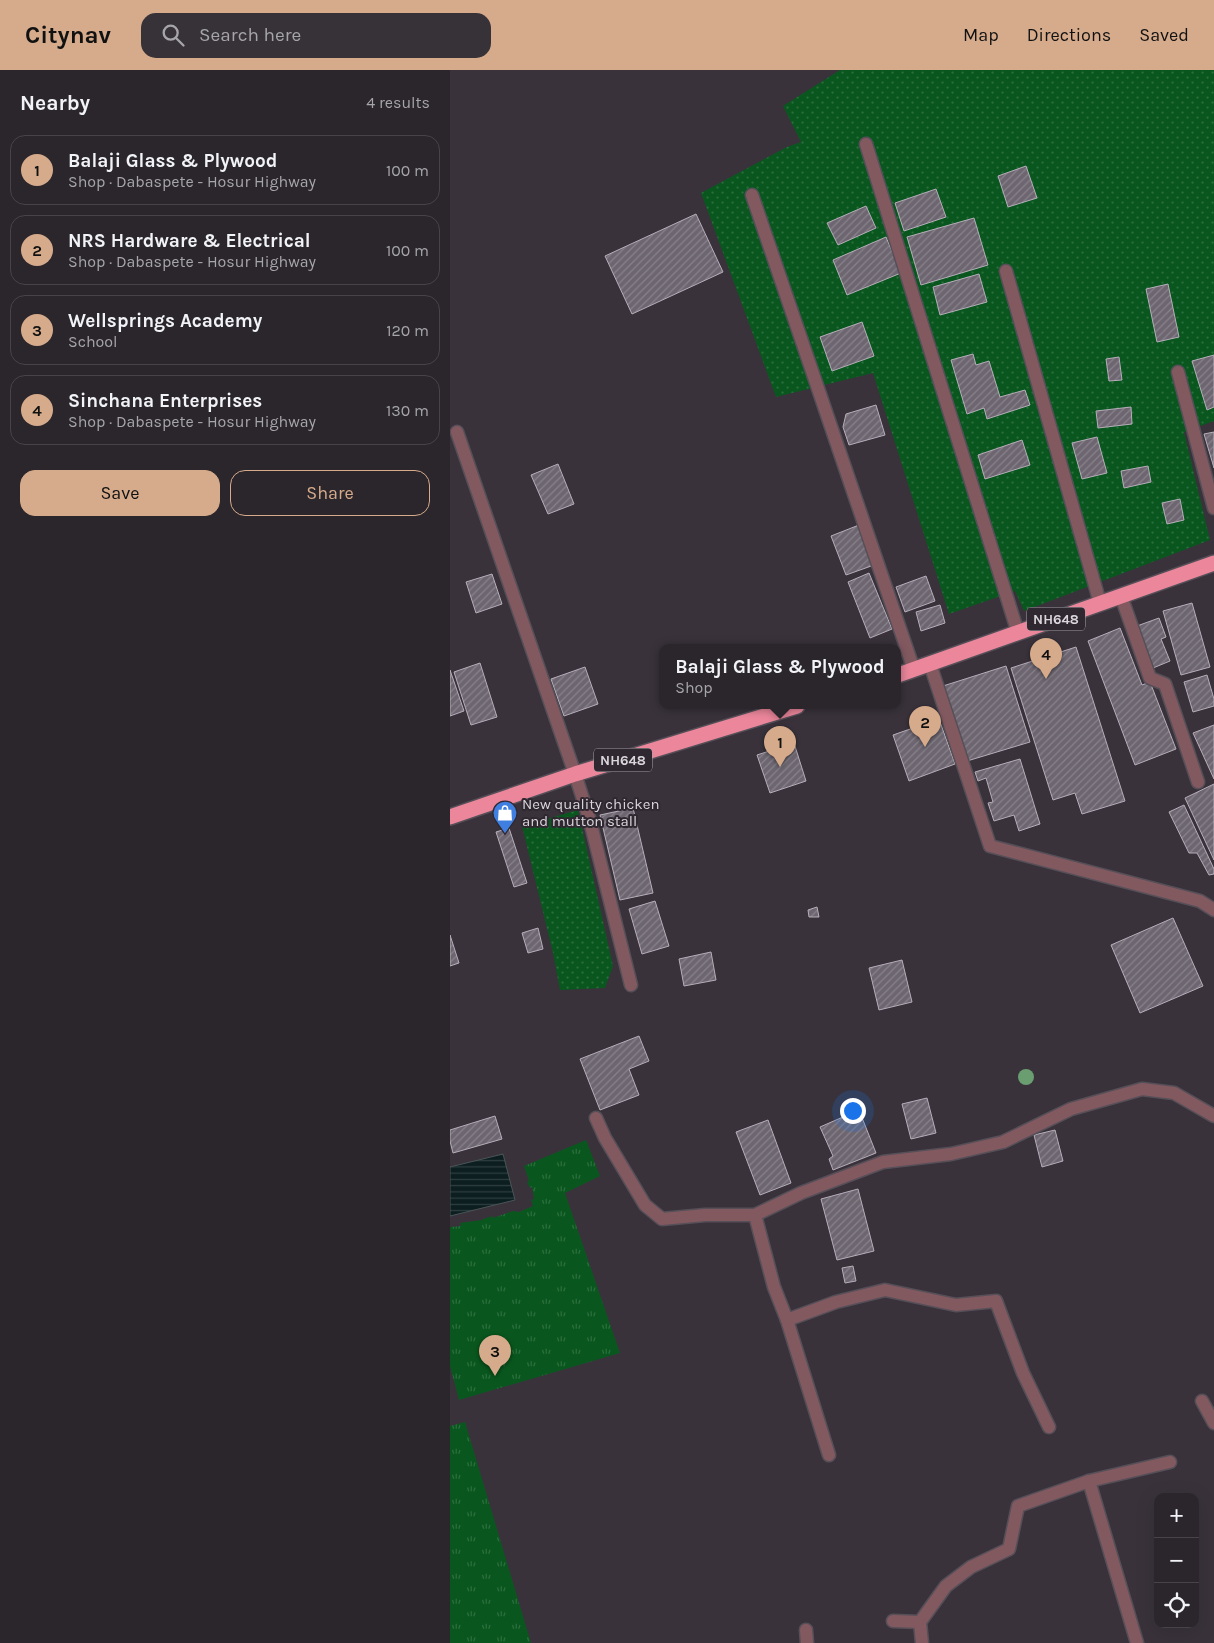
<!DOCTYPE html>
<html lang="en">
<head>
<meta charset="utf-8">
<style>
	:root { --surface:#2b262c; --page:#373238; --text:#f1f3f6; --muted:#a6a5a9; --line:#474348; --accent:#d6ab8b }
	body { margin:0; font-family:Karla,sans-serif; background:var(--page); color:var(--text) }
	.controls { position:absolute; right:15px; bottom:15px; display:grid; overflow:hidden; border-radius:10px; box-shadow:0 5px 20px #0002 }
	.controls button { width:45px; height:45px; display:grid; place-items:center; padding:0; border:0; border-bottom:1px solid var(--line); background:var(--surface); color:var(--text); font:25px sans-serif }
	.you { position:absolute; left:402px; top:1040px; width:18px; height:18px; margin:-12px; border:4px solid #fff; border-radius:50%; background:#1a73e8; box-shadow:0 0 0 8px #1a73e833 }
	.badge { display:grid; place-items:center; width:32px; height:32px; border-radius:50%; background:var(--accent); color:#111; font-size:16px; font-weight:700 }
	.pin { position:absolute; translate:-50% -41px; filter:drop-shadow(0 1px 2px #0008) }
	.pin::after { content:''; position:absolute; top:26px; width:18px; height:15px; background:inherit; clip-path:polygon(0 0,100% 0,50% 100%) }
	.popup { position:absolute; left:209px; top:574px; width:242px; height:65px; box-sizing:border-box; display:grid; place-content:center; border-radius:10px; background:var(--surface); filter:drop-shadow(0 1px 4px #0005); font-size:16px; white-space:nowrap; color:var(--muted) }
	.popup b { font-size:19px; color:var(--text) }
	.popup::after { content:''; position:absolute; left:50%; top:100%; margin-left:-10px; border:10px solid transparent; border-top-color:var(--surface) }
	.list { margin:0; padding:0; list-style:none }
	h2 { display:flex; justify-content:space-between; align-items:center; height:65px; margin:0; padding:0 20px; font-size:21px }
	h2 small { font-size:16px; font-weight:400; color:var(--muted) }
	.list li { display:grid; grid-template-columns:32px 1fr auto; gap:15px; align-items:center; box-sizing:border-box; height:70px; margin:0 10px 10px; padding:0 10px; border:1px solid var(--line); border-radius:15px }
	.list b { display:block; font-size:19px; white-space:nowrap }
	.list p { margin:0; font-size:16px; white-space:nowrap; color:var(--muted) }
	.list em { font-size:16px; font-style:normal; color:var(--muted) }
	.actions { display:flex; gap:10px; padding:15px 20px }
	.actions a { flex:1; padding:11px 0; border:1px solid var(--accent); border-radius:15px; text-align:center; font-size:18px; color:var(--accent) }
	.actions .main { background:var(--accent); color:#111 }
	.icon { flex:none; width:28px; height:28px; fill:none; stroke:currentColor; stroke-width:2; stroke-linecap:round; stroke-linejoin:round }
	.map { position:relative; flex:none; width:764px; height:1573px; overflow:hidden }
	header { display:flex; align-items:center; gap:30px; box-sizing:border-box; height:70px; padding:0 25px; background:var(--accent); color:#111 }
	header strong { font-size:24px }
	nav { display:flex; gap:28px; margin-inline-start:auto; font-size:18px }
	.search { width:350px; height:45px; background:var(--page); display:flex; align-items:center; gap:12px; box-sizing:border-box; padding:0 18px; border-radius:15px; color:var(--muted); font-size:19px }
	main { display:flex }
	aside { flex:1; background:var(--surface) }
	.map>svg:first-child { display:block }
	.grass { fill:url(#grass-dots) }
	.park { fill:url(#park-tufts) }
	.water { fill:url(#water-rules); stroke:#4a5558 }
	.building { fill:url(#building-hatch); stroke:#b6aeba }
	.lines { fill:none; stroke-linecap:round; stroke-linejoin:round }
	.minor-casing { stroke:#564f58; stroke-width:15 }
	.highway-casing { stroke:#564f58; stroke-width:18 }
	.minor { stroke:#835960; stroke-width:12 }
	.highway { stroke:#eb869b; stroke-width:15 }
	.tree { fill:#6a9e71 }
	.labels { text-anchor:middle; stroke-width:4; stroke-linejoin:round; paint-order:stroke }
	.shield { fill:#2f2831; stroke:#a7a1a8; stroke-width:1 }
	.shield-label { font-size:14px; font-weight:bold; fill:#dad5db }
	.poi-label { font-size:15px; fill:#dad5db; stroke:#2f2831; text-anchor:start }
</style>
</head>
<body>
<header>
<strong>Citynav</strong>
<div class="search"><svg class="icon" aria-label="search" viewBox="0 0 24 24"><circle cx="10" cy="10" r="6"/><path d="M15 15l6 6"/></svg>Search here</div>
<nav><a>Map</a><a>Directions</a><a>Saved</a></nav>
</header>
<main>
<aside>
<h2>Nearby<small>4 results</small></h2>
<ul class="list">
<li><span class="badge">1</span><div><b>Balaji Glass &amp; Plywood</b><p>Shop · Dabaspete - Hosur Highway</p></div><em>100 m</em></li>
<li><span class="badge">2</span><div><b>NRS Hardware &amp; Electrical</b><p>Shop · Dabaspete - Hosur Highway</p></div><em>100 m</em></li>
<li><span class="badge">3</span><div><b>Wellsprings Academy</b><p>School</p></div><em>120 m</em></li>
<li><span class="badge">4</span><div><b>Sinchana Enterprises</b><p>Shop · Dabaspete - Hosur Highway</p></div><em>130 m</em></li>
</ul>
<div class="actions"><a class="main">Save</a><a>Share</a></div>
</aside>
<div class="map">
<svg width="764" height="1573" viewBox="0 0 764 1573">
	<defs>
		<pattern id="grass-dots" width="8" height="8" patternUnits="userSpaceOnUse" patternTransform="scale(1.25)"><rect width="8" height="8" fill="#09571e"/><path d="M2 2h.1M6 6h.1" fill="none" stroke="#2c6e3e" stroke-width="1.8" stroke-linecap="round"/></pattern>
		<pattern id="park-tufts" width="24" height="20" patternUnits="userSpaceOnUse" patternTransform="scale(1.25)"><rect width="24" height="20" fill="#09571e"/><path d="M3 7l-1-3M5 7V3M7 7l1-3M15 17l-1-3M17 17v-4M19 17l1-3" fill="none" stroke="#2c6e3e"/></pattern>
		<pattern id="water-rules" width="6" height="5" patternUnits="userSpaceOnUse" patternTransform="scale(1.25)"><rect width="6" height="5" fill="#0c1e20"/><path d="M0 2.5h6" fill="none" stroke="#2f3e40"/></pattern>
		<pattern id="building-hatch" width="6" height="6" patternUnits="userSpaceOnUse" patternTransform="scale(1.25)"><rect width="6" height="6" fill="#6d6671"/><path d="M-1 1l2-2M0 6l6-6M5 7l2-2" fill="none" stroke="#88828b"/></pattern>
	</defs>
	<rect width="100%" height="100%" fill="#39323b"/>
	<g class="grass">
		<path d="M390,0H764V351L734,362L760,470L574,541L565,521L499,544L423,303L326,327L251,123L337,77L351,72L333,36Z"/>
		<path d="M128,740L163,896L155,918L110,920L103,883L72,756Z"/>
	</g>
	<g class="park">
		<path d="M136,1070L150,1106L115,1123L170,1283L9,1330L0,1296V1157L11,1156L10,1153L32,1150L33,1149L43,1146V1148L63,1141L69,1142L83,1136L81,1130L84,1129L82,1117L80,1118L77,1112L79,1111L74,1096Z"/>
		<path d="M15,1352L81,1573H0V1356Z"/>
	</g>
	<path class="water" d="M53,1084L65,1130L0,1146V1097Z"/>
	<g class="building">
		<path d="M576,96L587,128L558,137L548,106Z"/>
		<path d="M486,119L496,147L454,161L445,133Z"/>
		<path d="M416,136L426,158L388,175L377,153Z"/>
		<path d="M246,144L273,202L182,244L155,186Z"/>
		<path d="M524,148L538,195L471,215L457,167Z"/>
		<path d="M436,167L451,203L397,225L383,190Z"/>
		<path d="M529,204L537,232L490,245L483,217Z"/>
		<path d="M718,214L729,267L707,272L696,219Z"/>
		<path d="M412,252L424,286L382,301L370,267Z"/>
		<path d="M523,284L526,295L539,291L550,327L575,320L580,335L537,349L534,338L517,344L501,290Z"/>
		<path d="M764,285V337L757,340L742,291Z"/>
		<path d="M669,287L672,310L659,311L656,289Z"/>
		<path d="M426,335L435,365L399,375L393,357L396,344Z"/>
		<path d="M681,337L682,354L648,358L646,341Z"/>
		<path d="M764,362V398L754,364Z"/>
		<path d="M647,367L657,403L632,409L622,373Z"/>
		<path d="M572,370L580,395L535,409L528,385Z"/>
		<path d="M108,394L124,434L98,444L81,405Z"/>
		<path d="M698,396L701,412L674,418L671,401Z"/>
		<path d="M730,429L734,450L717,454L712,433Z"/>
		<path d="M409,455L424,495L396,505L381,466Z"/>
		<path d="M419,503L442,559L420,568L398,512Z"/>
		<path d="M42,504L52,534L26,543L16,512Z"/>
		<path d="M476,506L485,531L455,542L446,517Z"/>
		<path d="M742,533L760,597L731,605L713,541Z"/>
		<path d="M490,535L495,553L471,561L466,542Z"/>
		<path d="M709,548L716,567L711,569L720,591L703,598L687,556Z"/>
		<path d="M670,558L692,615L700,612L726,679L685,695L638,571Z"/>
		<path d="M626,577L675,731L632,744L625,723L603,730L561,598Z"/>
		<path d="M30,593L47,647L21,655L4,602Z"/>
		<path d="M556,596L580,672L517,691L493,616Z"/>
		<path d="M135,597L148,634L114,646L101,609Z"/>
		<path d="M0,600L14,641L0,646Z"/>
		<path d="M757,605L764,629V636L743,642L734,612Z"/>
		<path d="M489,649L505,694L459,711L443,665Z"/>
		<path d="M764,655V709L743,663Z"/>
		<path d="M344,673L356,711L320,723L307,685Z"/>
		<path d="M570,689L590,754L569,761L564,745L544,751L538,733L543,732L536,708L528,711L525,702Z"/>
		<path d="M764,714V790L735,728Z"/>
		<path d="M734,735L764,799V804L759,805L747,783H739L719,742Z"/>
		<path d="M183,738L203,823L170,830L150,745Z"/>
		<path d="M59,758L77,813L64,817L46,762Z"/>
		<path d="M205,831L219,876L192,884L179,839Z"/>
		<path d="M367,837L369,847H359L358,840Z"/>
		<path d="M723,848L753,916L690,943L661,875Z"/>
		<path d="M88,858L93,879L78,883L72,863Z"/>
		<path d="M0,865L9,893L0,896Z"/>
		<path d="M261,882L266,910L234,916L229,889Z"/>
		<path d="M452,890L462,932L429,940L419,898Z"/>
		<path d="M189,966L199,991L179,999L189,1025L150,1040L130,989Z"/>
		<path d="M477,1028L486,1063L461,1069L452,1034Z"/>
		<path d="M409,1040L426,1083L383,1100L379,1089L383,1086L370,1057Z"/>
		<path d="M45,1046L52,1069L3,1083L0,1071V1060Z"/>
		<path d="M318,1050L341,1113L310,1125L286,1062Z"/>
		<path d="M605,1060L613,1091L592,1097L584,1065Z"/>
		<path d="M408,1119L424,1181L387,1190L371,1129Z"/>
		<path d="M403,1196L406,1211L395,1213L392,1198Z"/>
	</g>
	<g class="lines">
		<defs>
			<g id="minor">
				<path d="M416,74L568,563"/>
				<path d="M302,125L464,600"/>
				<path d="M556,201L650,533"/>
				<path d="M728,302L764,438"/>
				<path d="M7,362L125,704L140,751L181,915"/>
				<path d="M671,526L700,608L715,614L748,712"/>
				<path d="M480,594L540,776L750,831L764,840"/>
				<path d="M146,1048L155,1068L195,1135L212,1149L255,1145H305L351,1123L433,1092L501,1084L553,1072L621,1039L692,1019L724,1023L764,1046"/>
				<path d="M305,1145L324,1217L337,1250L379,1385"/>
				<path d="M337,1250L386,1232L435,1220L506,1235L546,1231L573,1303L599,1357"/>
				<path d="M752,1331L764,1353"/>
				<path d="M639,1411L687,1573"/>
				<path d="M443,1551L470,1552"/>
				<path d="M356,1560L357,1573"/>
				<path d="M472,1573L470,1552L496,1516L521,1497L559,1479L568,1436L639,1411L720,1392"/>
			</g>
			<g id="highway">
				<path d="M448,605L764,493"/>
				<path d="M0,747L125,704L347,636"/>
			</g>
		</defs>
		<use href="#minor" class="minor-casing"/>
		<use href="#highway" class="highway-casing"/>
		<use href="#minor" class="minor"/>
		<use href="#highway" class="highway"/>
	</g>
	<circle class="tree" cx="576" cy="1007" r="8"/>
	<defs>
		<symbol id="shop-pin" viewBox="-11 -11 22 30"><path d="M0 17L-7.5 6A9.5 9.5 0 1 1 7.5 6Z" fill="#3f7fe0" stroke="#2f2831"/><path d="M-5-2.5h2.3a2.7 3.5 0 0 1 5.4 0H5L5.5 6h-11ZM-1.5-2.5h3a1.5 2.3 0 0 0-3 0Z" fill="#fff"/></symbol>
	</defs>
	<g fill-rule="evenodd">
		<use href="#shop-pin" x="41" y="729" width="28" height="38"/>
	</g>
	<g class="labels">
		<g class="shield">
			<rect x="577" y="537.5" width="58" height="23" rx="4"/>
			<rect x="144" y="678.5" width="58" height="23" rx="4"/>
		</g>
		<g class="shield-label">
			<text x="606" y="554">NH648</text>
			<text x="173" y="695">NH648</text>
		</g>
		<g class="poi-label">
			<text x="72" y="739">New quality chicken<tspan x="72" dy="17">and mutton stall</tspan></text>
		</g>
	</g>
</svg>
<div class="controls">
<button>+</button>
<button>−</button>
<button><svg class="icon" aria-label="locate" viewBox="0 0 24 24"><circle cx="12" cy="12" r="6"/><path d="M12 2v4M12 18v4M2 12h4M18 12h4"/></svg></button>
</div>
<div class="you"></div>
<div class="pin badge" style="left:330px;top:697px">1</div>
<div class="popup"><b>Balaji Glass &amp; Plywood</b>Shop</div>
<div class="pin badge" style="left:475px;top:677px">2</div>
<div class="pin badge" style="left:45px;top:1306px">3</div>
<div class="pin badge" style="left:596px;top:609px">4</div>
</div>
</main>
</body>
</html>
